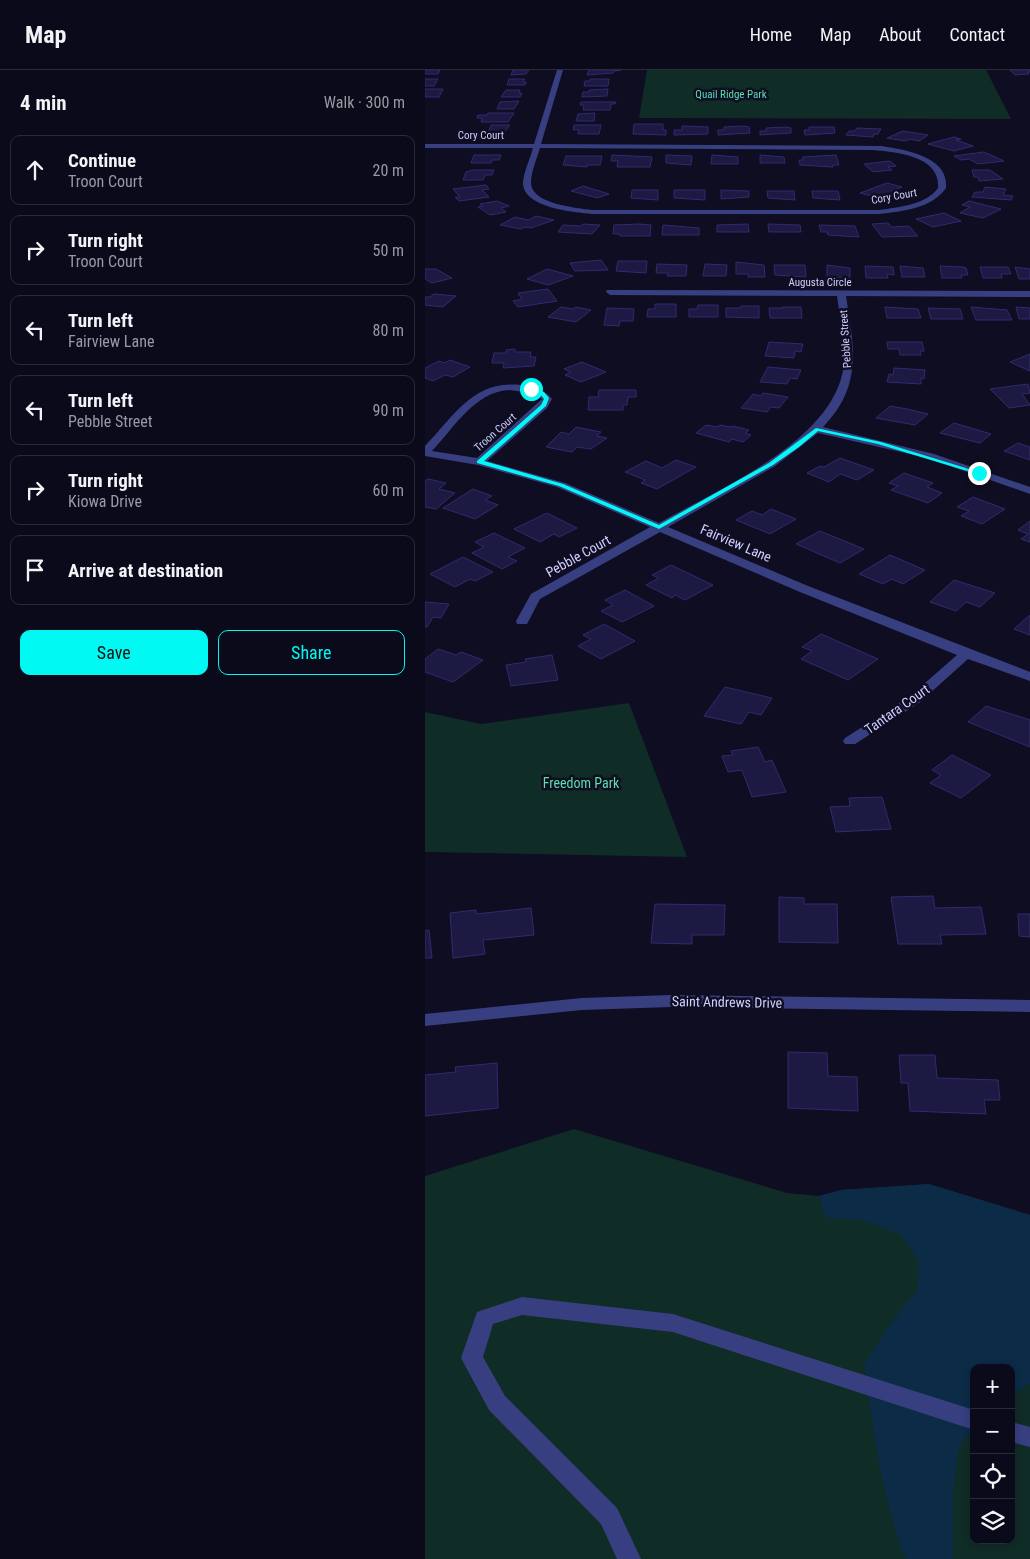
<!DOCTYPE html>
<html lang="en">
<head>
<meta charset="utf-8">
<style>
	:root { --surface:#0a0a1a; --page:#131323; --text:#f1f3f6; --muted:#999aa2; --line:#2a2b39; --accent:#00f9f3 }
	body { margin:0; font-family:"Roboto Condensed",sans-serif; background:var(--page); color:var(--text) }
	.controls { position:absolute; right:15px; bottom:15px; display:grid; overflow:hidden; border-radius:10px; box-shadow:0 2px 8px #0003 }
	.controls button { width:45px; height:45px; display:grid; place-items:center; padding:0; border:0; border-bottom:1px solid var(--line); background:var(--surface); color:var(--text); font:25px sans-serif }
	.stop { position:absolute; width:15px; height:15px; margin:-11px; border:4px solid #00f9f3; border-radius:50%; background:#fff }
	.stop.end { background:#00f9f3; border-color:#fff; box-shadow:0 1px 5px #0008 }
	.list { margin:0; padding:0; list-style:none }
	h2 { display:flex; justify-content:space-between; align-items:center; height:65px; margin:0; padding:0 20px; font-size:21px }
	h2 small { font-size:16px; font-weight:400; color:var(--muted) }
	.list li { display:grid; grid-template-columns:32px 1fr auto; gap:15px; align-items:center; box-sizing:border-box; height:70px; margin:0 10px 10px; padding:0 10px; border:1px solid var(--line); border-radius:10px }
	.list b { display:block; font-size:19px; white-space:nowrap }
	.list p { margin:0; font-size:16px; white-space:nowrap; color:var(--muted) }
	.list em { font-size:16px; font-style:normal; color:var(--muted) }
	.actions { display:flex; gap:10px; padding:15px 20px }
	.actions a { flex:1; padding:11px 0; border:1px solid var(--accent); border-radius:10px; text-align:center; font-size:18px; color:var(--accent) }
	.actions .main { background:var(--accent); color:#111 }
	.icon { flex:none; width:28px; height:28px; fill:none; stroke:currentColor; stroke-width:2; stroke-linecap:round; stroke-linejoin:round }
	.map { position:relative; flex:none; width:605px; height:1489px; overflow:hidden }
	header { display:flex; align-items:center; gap:30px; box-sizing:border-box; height:70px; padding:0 25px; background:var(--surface); border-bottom:1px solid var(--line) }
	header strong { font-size:24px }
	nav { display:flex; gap:28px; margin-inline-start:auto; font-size:18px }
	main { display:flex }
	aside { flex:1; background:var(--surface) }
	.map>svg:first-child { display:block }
	.green { fill:#102c27; fill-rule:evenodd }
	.water { fill:#0c2b47 }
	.building { fill:#1c1943; stroke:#302b6f }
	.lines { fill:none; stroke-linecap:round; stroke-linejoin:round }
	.minor { fill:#383f81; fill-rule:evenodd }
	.route { fill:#00f9f3 }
	.labels { text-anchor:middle; stroke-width:5; stroke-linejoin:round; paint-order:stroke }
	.far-park-label { font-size:11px; fill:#5adfad; stroke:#0e0d22 }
	.far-street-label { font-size:11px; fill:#cecfff; stroke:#0e0d22 }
	.street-label { font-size:14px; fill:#cecfff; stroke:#0e0d22 }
	.park-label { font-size:14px; fill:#5adfad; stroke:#0e0d22 }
</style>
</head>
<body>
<header>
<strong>Map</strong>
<nav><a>Home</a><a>Map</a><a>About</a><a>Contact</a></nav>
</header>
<main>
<aside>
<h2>4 min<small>Walk · 300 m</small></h2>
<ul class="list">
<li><svg class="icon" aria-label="ahead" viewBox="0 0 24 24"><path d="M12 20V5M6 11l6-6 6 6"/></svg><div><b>Continue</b><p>Troon Court</p></div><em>20 m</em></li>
<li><svg class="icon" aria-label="right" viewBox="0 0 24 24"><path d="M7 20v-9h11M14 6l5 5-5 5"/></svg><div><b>Turn right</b><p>Troon Court</p></div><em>50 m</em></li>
<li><svg class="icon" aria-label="left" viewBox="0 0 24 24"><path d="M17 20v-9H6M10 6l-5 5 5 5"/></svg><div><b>Turn left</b><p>Fairview Lane</p></div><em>80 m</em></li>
<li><svg class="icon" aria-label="left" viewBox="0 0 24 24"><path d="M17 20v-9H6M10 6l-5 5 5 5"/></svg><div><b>Turn left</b><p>Pebble Street</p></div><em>90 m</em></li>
<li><svg class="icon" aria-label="right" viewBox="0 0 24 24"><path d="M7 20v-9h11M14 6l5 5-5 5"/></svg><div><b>Turn right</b><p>Kiowa Drive</p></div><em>60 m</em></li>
<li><svg class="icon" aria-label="arrive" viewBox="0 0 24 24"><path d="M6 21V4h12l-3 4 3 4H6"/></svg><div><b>Arrive at destination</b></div></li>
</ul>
<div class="actions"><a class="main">Save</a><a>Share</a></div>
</aside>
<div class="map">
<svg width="605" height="1489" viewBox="0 0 605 1489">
	<rect width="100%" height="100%" fill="#0e0d22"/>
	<g class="green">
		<path d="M222,0H561L586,49L214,48Z"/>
		<path d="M204,633L262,787L0,782V642L56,654Z"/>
		<path d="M149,1059L362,1123L394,1126L416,1120L504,1114L605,1145V1489H0V1106ZM549,1298H586V1470H549Z"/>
	</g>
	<path class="water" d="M504,1114L605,1145V1313L586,1325V1298H549V1360L534,1375L528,1419V1489H481C456,1428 449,1360 439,1295L465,1254L493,1219L494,1191L475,1164L437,1150L400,1147L394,1126L416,1120Z"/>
	<g class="building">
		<path d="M0,0H15L13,4H0Z"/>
		<path d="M88,0H104L101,4L86,5Z"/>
		<path d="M164,0H196L189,1L188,3L162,5Z"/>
		<path d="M585,0H605V2H602L604,4L590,5Z"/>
		<path d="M0,9H13L9,16H0Z"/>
		<path d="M84,9H100L98,12H101L100,15H82Z"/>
		<path d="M165,9H184L183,16H159L160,11H165Z"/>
		<path d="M0,19H18L14,27H0Z"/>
		<path d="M183,19L182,26L157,27L158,22H164V20Z"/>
		<path d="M81,20H95L94,23H97L95,27H76Z"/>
		<path d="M94,31L89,39H72L75,32Z"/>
		<path d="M156,32H191L190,34H186L185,40H158L159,35H155Z"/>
		<path d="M63,43H89L83,52H56L57,48H52L53,45H62Z"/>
		<path d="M170,43L169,51H151L153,44Z"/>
		<path d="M209,54H238V60H241V65L208,64Z"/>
		<path d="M66,55H85L79,63H63Z"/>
		<path d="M149,55H176L174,64H153L154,60H148Z"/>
		<path d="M257,56L283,57V64L249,65V60H257Z"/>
		<path d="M318,56L324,57L325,63L293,65V60H299V57Z"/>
		<path d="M362,57L366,58V63L335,65V61H341V58Z"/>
		<path d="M384,57H409L410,63L380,65L379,60H384Z"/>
		<path d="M432,58L456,59L453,64H449L448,67L421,65L424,61H430Z"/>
		<path d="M478,61L503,65L494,71L485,69L480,71L462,68Z"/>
		<path d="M529,67L536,69L531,70L548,76L529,81L503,74Z"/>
		<path d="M559,82L579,91L553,94L544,89L536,90L529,86Z"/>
		<path d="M49,85H76L74,90H67L66,93H46Z"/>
		<path d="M187,85L227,87L225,97H192L193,91H186Z"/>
		<path d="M241,85L267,86L266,95L241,93Z"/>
		<path d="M287,85L313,87V94H286Z"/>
		<path d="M335,85L359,87L360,93H335Z"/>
		<path d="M411,85L414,95H408V97L375,95L374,90H378V87Z"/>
		<path d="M141,86H177L175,95H162V97L138,95Z"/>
		<path d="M465,91L471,96L463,97L467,100L448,102L439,94Z"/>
		<path d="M48,100H69L67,105H60L58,110H38L41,102Z"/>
		<path d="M547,100H565L578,109L554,111L553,107H549Z"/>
		<path d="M462,113L477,117L467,121L472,122L454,128L435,123Z"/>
		<path d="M61,115L64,119L57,120L64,127L34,131L30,127H35L28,119Z"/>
		<path d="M158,116L184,124L172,128L146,121Z"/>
		<path d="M560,117L581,119L578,125L588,126L586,130L547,127L550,122H558Z"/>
		<path d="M207,120H233V130L206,128Z"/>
		<path d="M249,120H280V130L249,128Z"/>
		<path d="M296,120L324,121V127L296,129Z"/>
		<path d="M342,121H369L370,130L343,128Z"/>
		<path d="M387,121H413L415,130L388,128Z"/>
		<path d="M72,131L84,136L76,138L81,142L65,145L53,137L58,136L55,134Z"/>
		<path d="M544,131L576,139L558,148L535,143L545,137L537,135Z"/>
		<path d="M519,143L536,151L508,157L491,149Z"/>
		<path d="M111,146L129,150L106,158L100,157L96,159L75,155L90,147L103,150Z"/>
		<path d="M463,153L467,157L484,156L493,166L457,167L447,154Z"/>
		<path d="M158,154L175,155L167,164L133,162L138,155L156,156Z"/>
		<path d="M214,154L226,155L225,166H195V164H188L189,155Z"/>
		<path d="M323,154L324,162H292V155Z"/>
		<path d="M343,154L375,155L376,162H344Z"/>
		<path d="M238,155L274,158V165H237Z"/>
		<path d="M394,155L430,156L434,167L403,165L402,162H396Z"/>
		<path d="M176,190L183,200L150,201L145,193Z"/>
		<path d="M193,191H222L221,203L191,201Z"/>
		<path d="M311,192L339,195L340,207H323V204H311Z"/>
		<path d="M232,194L262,195L261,206H242L243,203H231Z"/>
		<path d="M280,194L302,195L301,206H278Z"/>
		<path d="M349,195H380L381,207L350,205Z"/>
		<path d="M402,195L425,198V208L402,207Z"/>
		<path d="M440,196L468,197L469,205L462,204L463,208H441Z"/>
		<path d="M475,196L498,198L500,207H477Z"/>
		<path d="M515,196L538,197L541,198L543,205H536L537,208H517Z"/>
		<path d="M555,197H583L586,204H576L577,208H558Z"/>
		<path d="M590,197L605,199V209H594Z"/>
		<path d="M0,199H11L27,208L7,213L0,209Z"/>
		<path d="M122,199L148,206L123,215L102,209Z"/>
		<path d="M123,219L132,231L93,237L88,231L97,229L93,223Z"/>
		<path d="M9,224L31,226L18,237L0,235V227H5Z"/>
		<path d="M230,234H251V247H222L223,239H230Z"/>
		<path d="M273,235H293V247H264V239H272Z"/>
		<path d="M316,236H334V248L301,247V238H316Z"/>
		<path d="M136,237L148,239L151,237L166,240L151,252L123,247Z"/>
		<path d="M358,237H376L377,248H345L344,238H358Z"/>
		<path d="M460,237L493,239L496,248H462Z"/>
		<path d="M546,237L582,240L587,250H551Z"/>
		<path d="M591,237L605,238V249H594Z"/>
		<path d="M182,238L209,239L208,251H195L194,256L179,255Z"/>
		<path d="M503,238L535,239L538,249H506Z"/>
		<path d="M344,272L378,274L376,282L370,281L369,288L340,286Z"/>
		<path d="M462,272H497L499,281H495L496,285H475L474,279H463Z"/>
		<path d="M90,279V282H106L105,287H111L109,296L78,298L79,293H67L69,283H81V280Z"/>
		<path d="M605,284V301L585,292Z"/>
		<path d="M25,290L45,297L28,307L20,305L8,311L0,308V298L14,291L20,293Z"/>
		<path d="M157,292L181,302L156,312L140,305L146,302L139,299Z"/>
		<path d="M343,297L376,300L372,309L365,308L362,314L335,312Z"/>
		<path d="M469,298L500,300L499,309L496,308V314L462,312L464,304L468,305Z"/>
		<path d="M603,314L605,323L597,324L605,335L584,338L565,319Z"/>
		<path d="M174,320H211V327H203L202,335H198V340H163L164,327H173Z"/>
		<path d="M338,323L363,327L354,338L346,337L342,342L316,338L328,324L336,326Z"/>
		<path d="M465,336L482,339L503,344L490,355L451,348Z"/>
		<path d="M529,353L566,364L555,373L515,363Z"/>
		<path d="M281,355L292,357L295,355L305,357L308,356L324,360L320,363L326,365L318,372L307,369L304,372L271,363Z"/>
		<path d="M151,357L176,362L172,366L182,368L166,379L152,377L147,382L121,377L136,362L144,364Z"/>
		<path d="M593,373L605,377V390L579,381Z"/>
		<path d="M415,388L449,400L432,410L415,404L404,412L382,403L395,396L399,397Z"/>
		<path d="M251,390L271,397L232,419L216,413L220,410L200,402L221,391L237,398Z"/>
		<path d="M479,403L508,413L502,417L517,423L503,433L466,420L473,416L464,413Z"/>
		<path d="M3,409L21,413L14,419L30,423L11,439L0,437V411Z"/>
		<path d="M48,419L67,426L60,430L73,435L50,449L18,438Z"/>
		<path d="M548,427L580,439L557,454L536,446L544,441L532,437Z"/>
		<path d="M346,439L371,449L345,464L311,450L327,441L337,445Z"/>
		<path d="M122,443L152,458L134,467L129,464L115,472L89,459Z"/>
		<path d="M605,451V472L596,469L603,464L593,460Z"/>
		<path d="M395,461L439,479L415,493L371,474Z"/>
		<path d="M69,463L100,478L83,487L92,491L77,499L47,483L59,477L50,472Z"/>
		<path d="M465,485L500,500L478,514L467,509L458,514L434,504Z"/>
		<path d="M38,487L68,502L50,511L45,509L30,517L5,504Z"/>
		<path d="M246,495L288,515L260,530L250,525L247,528L221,515L234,508L227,505Z"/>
		<path d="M529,510L570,523L555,537L541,532L531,541L505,532Z"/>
		<path d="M200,520L229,536L197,552L176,541L188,535L180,530Z"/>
		<path d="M0,532L24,534L16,548L8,547L2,557H0Z"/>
		<path d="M605,545V565L589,559Z"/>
		<path d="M179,554L210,571L176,589L153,576L166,569L158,565Z"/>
		<path d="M396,564L453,589L423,610L376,589L387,581L377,577Z"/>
		<path d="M13,579L31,585L36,582L58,590L28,612L0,602V589Z"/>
		<path d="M127,585L133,610L86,616L81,595L101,592L100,589Z"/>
		<path d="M300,617L347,628L336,645L324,642L316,654L279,646Z"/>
		<path d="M561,636L605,650V677L543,652Z"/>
		<path d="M333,677L340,692L347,690L361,722L327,727L317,700L303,702L297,686L308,685L306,681Z"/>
		<path d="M527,685L566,705L536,728L505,713L516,705L507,700Z"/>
		<path d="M457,727L466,759L411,762L405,737L425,736L424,728Z"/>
		<path d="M508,826L510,838L556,837L561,864L515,865L517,874H473L466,827Z"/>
		<path d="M354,827L379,828V834H412L413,873L354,872Z"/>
		<path d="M230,834L300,835L299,865H267V874L226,873Z"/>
		<path d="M106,838L109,865L58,870L60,884L28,888L25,843L51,840V844Z"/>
		<path d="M593,844H605V867L594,866Z"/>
		<path d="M4,860L7,888H0V861Z"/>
		<path d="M363,982L402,983L403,1006L432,1007L433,1041L363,1038Z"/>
		<path d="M474,985H510L512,1008L573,1010L575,1030H559L561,1044L485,1041L483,1013H476Z"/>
		<path d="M72,993L73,1038L0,1046V1005L31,1002L30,997Z"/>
	</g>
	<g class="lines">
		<g class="minor">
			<path d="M132,0H138L116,74L456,76C480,80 524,86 521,118C506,139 478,141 454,144H167C149,142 97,138 98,112C99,101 105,89 108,78H0V74H109ZM115,78L448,80C471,82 516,86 513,118C501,135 474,137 454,140H167C152,138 106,134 106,113C106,102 112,88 115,78Z"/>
			<path d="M182,220L605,221V227L421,226C429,277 438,316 398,357L509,384L605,417V424L502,388L393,363L350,396L243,457L383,516L605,602V611L543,589L494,633L430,674H420L418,671L420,668L484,627L532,585L375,522L235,462L115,529L102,554H92L91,551L106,524L225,457L132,417L53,395L0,386V376C30,345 48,310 96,315C108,317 119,319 127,329L122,338L62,391L140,413L234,453C293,419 411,371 419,294C421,272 415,248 412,226L185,225L181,222ZM85,320L106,323L117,329L52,388L7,381C29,358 50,321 85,320Z"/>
			<path d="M246,925L605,930V942L246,937L157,940L0,956V944L157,928Z"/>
			<path d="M97,1227L248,1244L549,1340V1360L248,1262L97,1245L68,1254L58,1287L80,1326L192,1438L216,1489H192L176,1454L64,1340L36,1288L52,1242Z"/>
			<path d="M586,1352L605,1357V1377L586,1372Z"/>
		</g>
	</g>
	<path class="route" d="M106,317L119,322L124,328L121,336L59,391L138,414L234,455L344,393L391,358L456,372L557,403L552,404L453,374L393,361L374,377L348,395L234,459L134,416L52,393V391L116,335L119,329L115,324L104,320Z"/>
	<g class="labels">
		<g class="far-park-label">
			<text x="306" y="28">Quail Ridge Park</text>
		</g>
		<g class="far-street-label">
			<text x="56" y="69">Cory Court</text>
			<text transform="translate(469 126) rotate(-10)" y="4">Cory Court</text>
			<text x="395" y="216">Augusta Circle</text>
			<text transform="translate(420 269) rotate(-94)" y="4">Pebble Street</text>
			<text transform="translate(70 362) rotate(-41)" y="4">Troon Court</text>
		</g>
		<g class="street-label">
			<text transform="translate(311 473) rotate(23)" y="5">Fairview Lane</text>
			<text transform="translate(153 486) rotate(-29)" y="5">Pebble Court</text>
			<text transform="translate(472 639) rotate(-35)" y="5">Tantara Court</text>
			<text transform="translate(302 932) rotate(1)" y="5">Saint Andrews Drive</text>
		</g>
		<g class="park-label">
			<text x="156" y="718">Freedom Park</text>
		</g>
	</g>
</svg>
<div class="controls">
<button>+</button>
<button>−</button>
<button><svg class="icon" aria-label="locate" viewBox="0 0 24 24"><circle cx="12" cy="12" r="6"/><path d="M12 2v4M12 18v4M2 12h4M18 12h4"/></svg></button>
<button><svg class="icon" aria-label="layers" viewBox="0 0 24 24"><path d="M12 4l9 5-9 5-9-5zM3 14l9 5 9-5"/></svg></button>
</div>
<div class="stop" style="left:106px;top:319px"></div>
<div class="stop end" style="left:554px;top:403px"></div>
</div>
</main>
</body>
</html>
